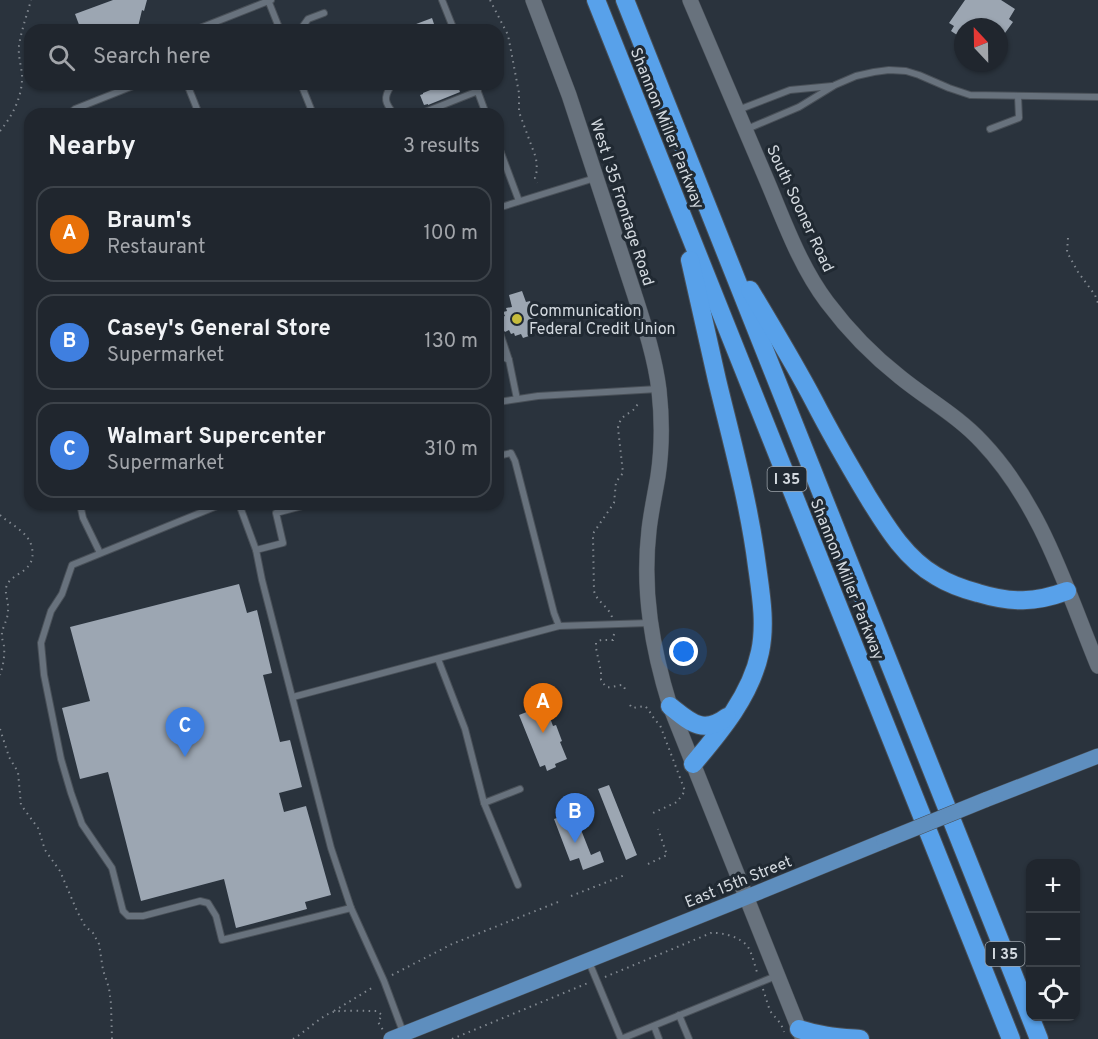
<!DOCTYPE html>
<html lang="en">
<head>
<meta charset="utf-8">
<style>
	:root { --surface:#20262e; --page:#282e36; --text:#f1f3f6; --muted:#a2a5aa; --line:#3d434a; --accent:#c6bc3c }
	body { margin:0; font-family:Overpass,sans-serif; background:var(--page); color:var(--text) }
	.controls { position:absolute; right:18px; bottom:18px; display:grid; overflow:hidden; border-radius:12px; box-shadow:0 2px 4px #0004 }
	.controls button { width:54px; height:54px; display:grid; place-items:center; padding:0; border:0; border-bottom:2px solid var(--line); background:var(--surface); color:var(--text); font:30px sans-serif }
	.compass { position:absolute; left:954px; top:18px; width:54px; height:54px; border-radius:50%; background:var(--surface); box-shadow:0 2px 4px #0004; rotate:338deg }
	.you { position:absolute; left:684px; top:652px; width:21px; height:21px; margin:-15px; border:4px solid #fff; border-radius:50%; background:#1a73e8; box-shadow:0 0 0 9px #1a73e833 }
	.badge { display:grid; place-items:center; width:39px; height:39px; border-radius:50%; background:var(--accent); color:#fff; font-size:20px; font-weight:700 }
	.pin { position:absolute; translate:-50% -50px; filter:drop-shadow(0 2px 3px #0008) }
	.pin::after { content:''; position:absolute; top:32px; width:21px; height:18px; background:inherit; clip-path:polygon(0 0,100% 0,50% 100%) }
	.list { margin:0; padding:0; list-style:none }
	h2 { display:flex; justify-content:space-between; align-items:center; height:78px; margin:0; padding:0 24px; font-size:26px }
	h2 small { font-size:20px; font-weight:400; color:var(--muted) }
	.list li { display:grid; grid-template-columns:39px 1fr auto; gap:18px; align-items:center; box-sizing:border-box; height:96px; margin:0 12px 12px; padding:0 12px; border:2px solid var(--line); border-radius:18px }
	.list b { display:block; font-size:22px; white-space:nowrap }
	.list p { margin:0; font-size:20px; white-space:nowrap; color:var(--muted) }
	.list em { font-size:20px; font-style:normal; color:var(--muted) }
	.icon { flex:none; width:33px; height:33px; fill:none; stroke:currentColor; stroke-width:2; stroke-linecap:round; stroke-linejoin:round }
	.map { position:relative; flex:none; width:1098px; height:1039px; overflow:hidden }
	.search { position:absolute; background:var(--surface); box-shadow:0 2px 4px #0004; left:24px; top:24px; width:480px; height:66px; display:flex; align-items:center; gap:15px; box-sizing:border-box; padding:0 21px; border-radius:18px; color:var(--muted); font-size:22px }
	.panel { position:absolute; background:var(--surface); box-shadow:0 2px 4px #0004; left:24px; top:108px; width:480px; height:402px; border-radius:18px }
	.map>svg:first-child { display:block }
	.building { fill:#9ca6b2 }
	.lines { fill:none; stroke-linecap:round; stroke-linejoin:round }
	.lane-casing { stroke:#495058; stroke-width:8 }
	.secondary-casing { stroke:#495058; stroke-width:16 }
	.primary-casing { stroke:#495058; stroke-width:16 }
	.highway-casing { stroke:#495058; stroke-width:20 }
	.path { stroke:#818890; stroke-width:2; stroke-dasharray:1.5 4.5; stroke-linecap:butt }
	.lane { stroke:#68727d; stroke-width:6 }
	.secondary { stroke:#68727d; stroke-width:15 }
	.primary { stroke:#5e8ebe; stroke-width:15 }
	.highway { stroke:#58a1ea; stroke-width:18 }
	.primary-bridge-casing { stroke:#495058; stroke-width:16; stroke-linecap:butt }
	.primary-bridge { stroke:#5e8ebe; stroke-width:15 }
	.poi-dot { fill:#c6bc3c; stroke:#202932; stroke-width:2 }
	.labels { text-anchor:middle; stroke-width:6; stroke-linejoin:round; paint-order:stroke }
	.shield { fill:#202932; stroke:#9da4ab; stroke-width:1.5 }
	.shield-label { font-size:15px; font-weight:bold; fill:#d3d9df }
	.street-label { font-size:16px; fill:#d3d9df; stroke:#202932 }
	.poi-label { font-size:16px; fill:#d3d9df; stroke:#202932; text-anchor:start }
</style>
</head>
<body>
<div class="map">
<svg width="1098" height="1039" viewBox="0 0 1098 1039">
	<rect width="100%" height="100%" fill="#2a333d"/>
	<g class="building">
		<path d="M113,0H147L144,11L142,10L138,27L131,30H81L75,14Z"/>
		<path d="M965,0H1001L1015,9L1009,19L1013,22L1005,33L999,29V27H963V39L951,31L954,26L949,23Z"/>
		<path d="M432,18L436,30H403V29Z"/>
		<path d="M445,84H457L460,92L428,105V104L424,105L420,95L423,94V93Z"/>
		<path d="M522,291L526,302L530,301L539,328L533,330L535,334L523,338L521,334L515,336L514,333L511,334L509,330L505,332L502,328H498V318L505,316L503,312L507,311L506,308L512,307L509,295Z"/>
		<path d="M239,584L247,613L257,610L272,673L263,675L280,742L290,740L302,787L279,793L284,812L306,806L331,895L305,902L307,909L236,928L224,879L141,901L108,772L80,779L62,708L90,701L70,627Z"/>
		<path d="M542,706L546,716L549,715L553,726L556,725L562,741L560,742L567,759L555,764L556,767L547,771L545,765L540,767L519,715Z"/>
		<path d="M609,785L637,855L626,860L598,789Z"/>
		<path d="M574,812L591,855L600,851L604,862L583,870L579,858L570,861L554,819Z"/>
	</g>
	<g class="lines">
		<defs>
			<g id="lane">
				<path d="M268,0L280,30"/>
				<path d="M442,0L454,30"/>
				<path d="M195,30L271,0"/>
				<path d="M304,30L303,26L308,19L324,13"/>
				<path d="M187,84L199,114"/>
				<path d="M301,84L313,114"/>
				<path d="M475,84L486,114"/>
				<path d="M391,86C383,98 385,103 394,114"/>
				<path d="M738,110L790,90L832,86"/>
				<path d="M69,114L75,109L138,84"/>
				<path d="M420,114L478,91"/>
				<path d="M747,129L799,107L835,85L856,76L874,72L889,70L906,71L919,75L949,88L970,95L1098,97"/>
				<path d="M990,129L1019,118L1018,96"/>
				<path d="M498,145L519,201"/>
				<path d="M498,208L595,178"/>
				<path d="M500,333L509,360"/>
				<path d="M498,354L509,360L517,399"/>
				<path d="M498,402L538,396L658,389"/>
				<path d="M498,456L511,453L515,461L554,613L559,626"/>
				<path d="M80,504L83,518L100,553"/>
				<path d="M222,504L72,565L62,594L51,611L41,643L44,675L61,759L71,793L82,824L112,868L123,911L128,916H143L200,901L208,903L216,916L222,940L351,908"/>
				<path d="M239,504L256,550L262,580L331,848L351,908L384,981L403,1032"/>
				<path d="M256,550L283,543L276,513L310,504"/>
				<path d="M438,659L465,729L484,803L518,885"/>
				<path d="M293,697L559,626L649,623"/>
				<path d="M484,803L520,789"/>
				<path d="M589,962L621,1039"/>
				<path d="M679,1015L689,1039"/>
				<path d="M654,1026L659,1039"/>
				<path d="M621,1039L776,976"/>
			</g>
			<g id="secondary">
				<path d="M533,0L569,95L634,293C644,324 655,357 659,390C662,417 662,449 658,476C655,494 651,512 649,530C642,591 652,648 670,706L803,1039"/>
				<path d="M690,0C715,59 740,117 765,176C783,218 799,265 827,302C848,330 872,355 900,377C927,399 958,416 982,442C1041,504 1066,588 1098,666"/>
			</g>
			<g id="primary">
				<path d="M985,800L1098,756"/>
				<path d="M391,1039L747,897L884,841"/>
			</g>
			<g id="highway">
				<path d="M596,0L1011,1039"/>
				<path d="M625,0L1039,1039"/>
				<path d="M690,260C699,300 708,340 717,380C732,442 749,503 757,566C761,595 766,624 760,652C751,695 721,731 693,764"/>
				<path d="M750,290C772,327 794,363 814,401C831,434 849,465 868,497C886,526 905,558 936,576C949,584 963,589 978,593C1011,603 1035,603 1067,591"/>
				<path d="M670,706C690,722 703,735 727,717"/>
				<path d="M799,1029C820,1036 837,1037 860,1039"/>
			</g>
		</defs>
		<use href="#lane" class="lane-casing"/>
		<use href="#secondary" class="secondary-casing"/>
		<use href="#primary" class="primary-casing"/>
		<use href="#highway" class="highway-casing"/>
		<g class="path">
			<path d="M490,0L508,35L519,93V112L536,158L537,170L535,178L537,183"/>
			<path d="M0,131C13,115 23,96 22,74C21,65 18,56 19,46C21,31 27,15 31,0"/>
			<path d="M1068,238L1067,252L1078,272L1095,295L1098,303"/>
			<path d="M0,515C11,525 29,532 32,548C37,574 9,572 6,588C5,595 9,603 8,611C8,619 3,626 2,633C1,638 4,643 4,647C5,656 3,666 0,675"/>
			<path d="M612,617C608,606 597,602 594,591L593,537L594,532L614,503L616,482L623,473L618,428C621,411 633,416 638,403"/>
			<path d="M614,634L613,640H601L596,643V648L601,672V680L606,687C612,688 617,685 623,685L625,689"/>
			<path d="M630,705L632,708L645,706C651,712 653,719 660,725L685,791L677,802L653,813"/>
			<path d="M0,729L9,757L18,772L21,805L38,828L45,850L60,871L77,911L85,926L93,933L99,944L103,970L109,988L111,1004L112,1039"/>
			<path d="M648,864L667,855L658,829"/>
			<path d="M571,896L625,875"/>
			<path d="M392,975L452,944L558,902"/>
			<path d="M605,977L711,933C722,932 741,937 748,947C752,953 755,967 758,975"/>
			<path d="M763,989L770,1011L781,1024L784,1032"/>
			<path d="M334,1011L375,986"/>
			<path d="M293,1039C304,1033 322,1015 333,1012C340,1010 368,1011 377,1011L382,1015L378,1022L383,1030"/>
			<path d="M452,1039L588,983"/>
		</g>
		<use href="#lane" class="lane"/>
		<use href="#secondary" class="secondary"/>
		<use href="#primary" class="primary"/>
		<use href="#highway" class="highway"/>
		<defs>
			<path id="primary-bridge" d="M884,841L985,800"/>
		</defs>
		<use href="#primary-bridge" class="primary-bridge-casing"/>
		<use href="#primary-bridge" class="primary-bridge"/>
	</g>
	<circle class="poi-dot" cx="517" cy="319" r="6"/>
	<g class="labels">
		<g class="shield">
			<rect x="767.5" y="467" width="39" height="24" rx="4.5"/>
			<rect x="985.5" y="942" width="39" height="24" rx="4.5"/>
		</g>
		<g class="shield-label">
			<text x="787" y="484">I 35</text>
			<text x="1005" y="959">I 35</text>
		</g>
		<g class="street-label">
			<text transform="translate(668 128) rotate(68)" y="6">Shannon Miller Parkway</text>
			<text transform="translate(623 202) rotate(72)" y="6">West I 35 Frontage Road</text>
			<text transform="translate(801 208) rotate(65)" y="6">South Sooner Road</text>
			<text transform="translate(848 579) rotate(68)" y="6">Shannon Miller Parkway</text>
			<text transform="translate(738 881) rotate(-22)" y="6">East 15th Street</text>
		</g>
		<g class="poi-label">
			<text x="529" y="316">Communication<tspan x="529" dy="18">Federal Credit Union</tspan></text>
		</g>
	</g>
</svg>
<div class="controls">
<button>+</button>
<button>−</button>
<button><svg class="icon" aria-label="locate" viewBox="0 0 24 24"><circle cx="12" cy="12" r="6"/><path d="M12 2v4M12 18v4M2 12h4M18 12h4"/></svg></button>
</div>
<svg class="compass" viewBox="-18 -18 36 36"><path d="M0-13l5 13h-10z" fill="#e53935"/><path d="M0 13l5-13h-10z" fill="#a2a5aa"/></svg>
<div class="you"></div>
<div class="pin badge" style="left:543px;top:733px;background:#e8710a">A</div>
<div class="pin badge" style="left:575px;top:843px;background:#3f7fe0">B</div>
<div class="pin badge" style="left:185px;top:757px;background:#3f7fe0">C</div>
<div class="search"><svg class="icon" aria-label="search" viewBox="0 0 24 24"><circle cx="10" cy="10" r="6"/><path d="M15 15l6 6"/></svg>Search here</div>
<section class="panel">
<h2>Nearby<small>3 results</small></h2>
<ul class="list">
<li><span class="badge" style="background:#e8710a">A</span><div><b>Braum's</b><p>Restaurant</p></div><em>100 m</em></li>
<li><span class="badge" style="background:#3f7fe0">B</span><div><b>Casey's General Store</b><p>Supermarket</p></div><em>130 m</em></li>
<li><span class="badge" style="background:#3f7fe0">C</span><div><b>Walmart Supercenter</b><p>Supermarket</p></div><em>310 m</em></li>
</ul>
</section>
</div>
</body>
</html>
